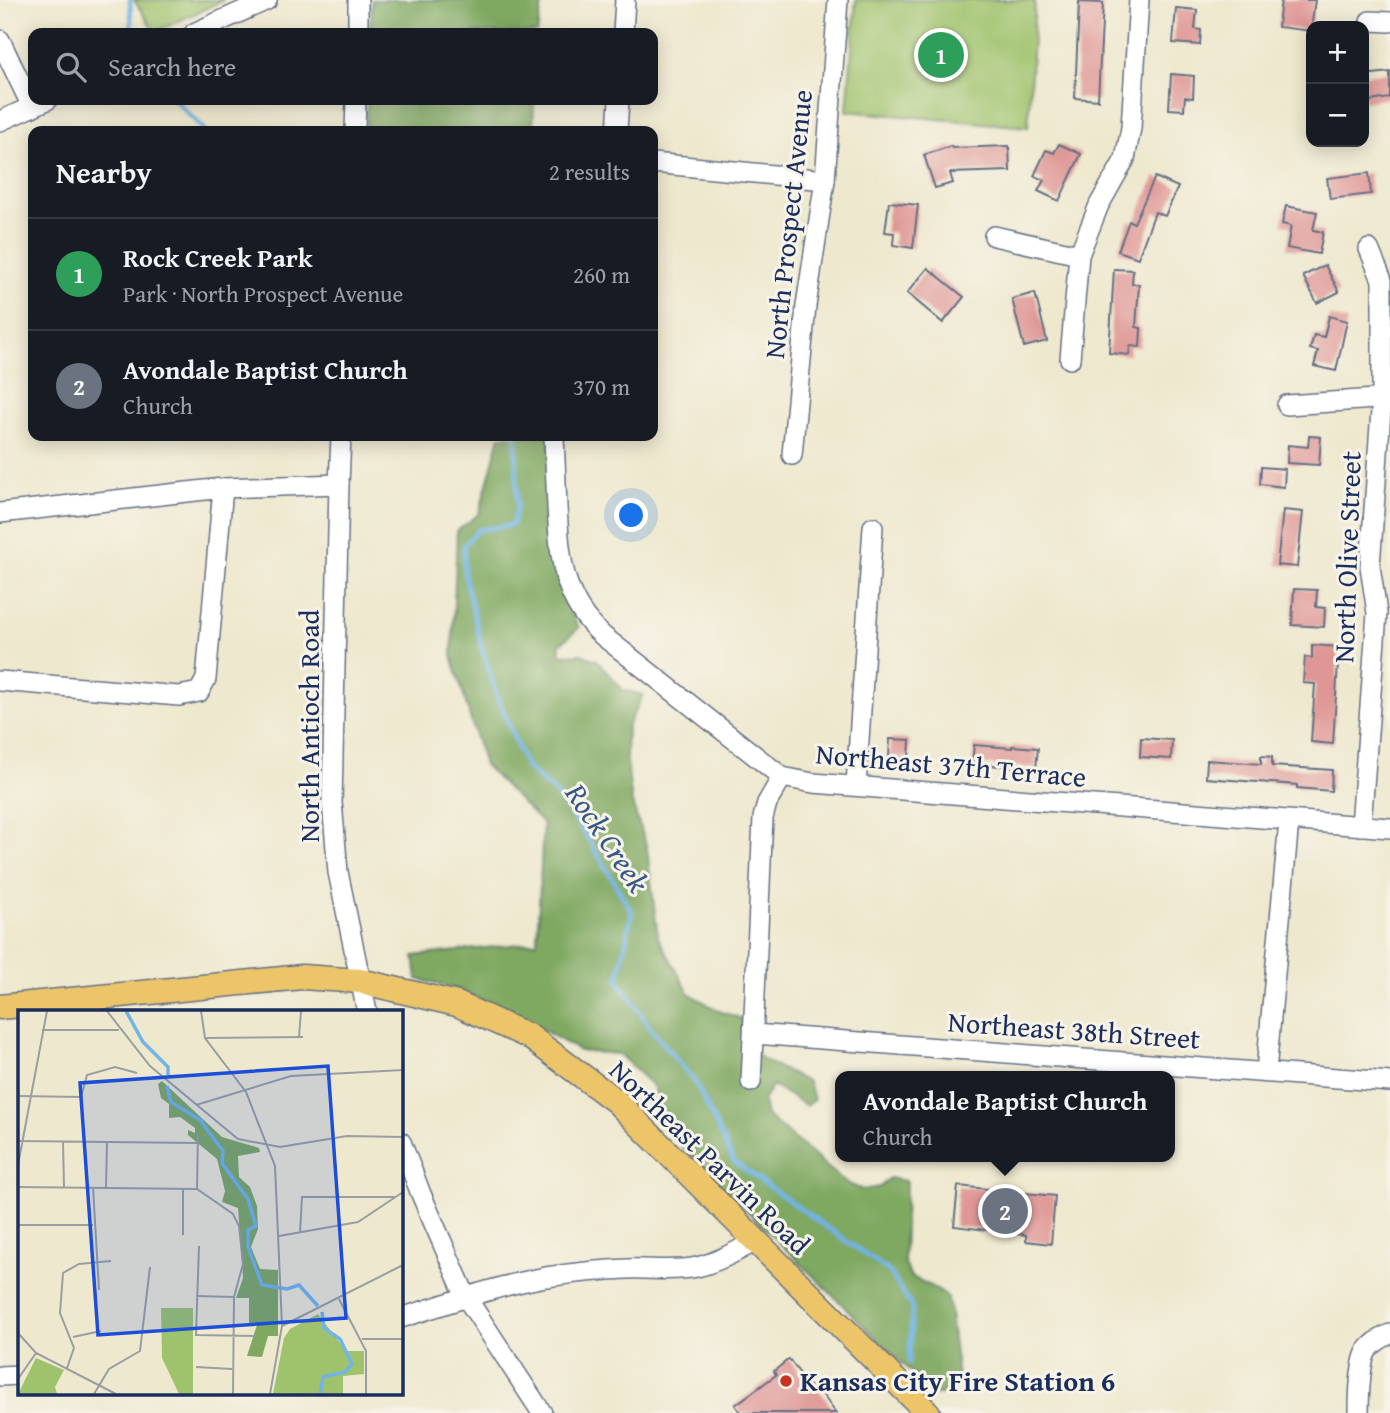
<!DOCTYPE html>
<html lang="en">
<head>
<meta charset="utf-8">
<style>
	:root { --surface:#171b24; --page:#20242c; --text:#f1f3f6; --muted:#9ea1a6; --line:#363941; --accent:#0f766e }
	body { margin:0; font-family:"Gentium Book Plus",serif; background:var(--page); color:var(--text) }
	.controls { position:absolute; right:21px; top:21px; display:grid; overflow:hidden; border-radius:14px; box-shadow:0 4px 18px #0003 }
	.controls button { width:63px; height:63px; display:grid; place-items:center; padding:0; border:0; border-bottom:2px solid var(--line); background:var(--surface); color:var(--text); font:35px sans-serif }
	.you { position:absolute; left:632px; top:516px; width:24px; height:24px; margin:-18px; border:5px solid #fff; border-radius:50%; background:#1a73e8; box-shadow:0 0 0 10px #1a73e833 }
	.badge { display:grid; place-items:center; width:46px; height:46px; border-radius:50%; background:var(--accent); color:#fff; font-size:23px; font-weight:700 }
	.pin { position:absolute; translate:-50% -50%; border:4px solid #fff; box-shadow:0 2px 7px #0006 }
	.popup { position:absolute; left:835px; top:1071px; width:340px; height:91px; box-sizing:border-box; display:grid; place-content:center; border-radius:14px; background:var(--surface); filter:drop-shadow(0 2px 5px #0005); font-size:23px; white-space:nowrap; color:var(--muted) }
	.popup b { font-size:26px; color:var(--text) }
	.popup::after { content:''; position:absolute; left:50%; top:100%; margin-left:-14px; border:14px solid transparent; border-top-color:var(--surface) }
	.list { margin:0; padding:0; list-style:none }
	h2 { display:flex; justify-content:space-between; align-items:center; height:91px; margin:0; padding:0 28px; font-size:30px }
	h2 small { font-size:23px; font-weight:400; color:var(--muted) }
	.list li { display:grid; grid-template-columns:46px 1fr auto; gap:21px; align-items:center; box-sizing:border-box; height:112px; padding:0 28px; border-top:2px solid var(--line) }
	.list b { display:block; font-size:26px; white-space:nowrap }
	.list p { margin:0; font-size:23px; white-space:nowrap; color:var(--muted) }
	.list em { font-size:23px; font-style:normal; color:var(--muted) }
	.icon { flex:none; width:38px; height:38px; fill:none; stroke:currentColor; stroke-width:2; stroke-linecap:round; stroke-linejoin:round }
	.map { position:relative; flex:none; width:1390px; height:1413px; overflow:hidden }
	.search { position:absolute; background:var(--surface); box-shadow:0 4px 18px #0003; left:28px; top:28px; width:630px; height:77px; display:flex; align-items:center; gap:18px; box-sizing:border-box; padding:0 24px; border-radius:14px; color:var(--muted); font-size:26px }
	.panel { position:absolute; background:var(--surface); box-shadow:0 4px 18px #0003; left:28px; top:126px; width:630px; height:315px; border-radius:14px }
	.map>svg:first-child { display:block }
	.green { fill:#9fc26c; stroke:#5d7865; stroke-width:2 }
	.forest { fill:#7fa860; stroke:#4d6c5f; stroke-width:2 }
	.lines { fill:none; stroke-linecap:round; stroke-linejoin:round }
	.stream { stroke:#71b4e6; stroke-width:4.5 }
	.building { fill:#df9795 }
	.minor-casing { stroke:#657085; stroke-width:22 }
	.major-casing { stroke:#657085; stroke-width:27 }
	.minor { stroke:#fff; stroke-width:19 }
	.major { stroke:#edc569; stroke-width:24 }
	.poi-dot { fill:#c8321e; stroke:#f7f3e8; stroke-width:2.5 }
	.labels { text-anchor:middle; stroke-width:6; stroke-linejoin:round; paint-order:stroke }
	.street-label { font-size:28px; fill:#1b2f5e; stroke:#f7f3e8 }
	.poi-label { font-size:28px; font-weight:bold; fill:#1b2f5e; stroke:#f7f3e8; text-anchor:start }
	.water-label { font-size:30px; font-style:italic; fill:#355787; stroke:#f7f3e8 }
	.inset-river { fill:none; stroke:#71b4e6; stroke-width:3.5 }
	.inset-road { fill:none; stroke:#9a9ea1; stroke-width:2 }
	.view { fill:#1d4ed8; fill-opacity:0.15; stroke:#1d4ed8; stroke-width:3.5 }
	.inset-edge { fill:none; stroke:#1b2f5e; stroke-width:3.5 }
</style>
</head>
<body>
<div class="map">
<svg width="1390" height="1413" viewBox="0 0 1390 1413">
	<rect width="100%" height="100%" fill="#f7f3e8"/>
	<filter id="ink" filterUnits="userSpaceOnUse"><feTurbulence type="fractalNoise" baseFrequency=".0143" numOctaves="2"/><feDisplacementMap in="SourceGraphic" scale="14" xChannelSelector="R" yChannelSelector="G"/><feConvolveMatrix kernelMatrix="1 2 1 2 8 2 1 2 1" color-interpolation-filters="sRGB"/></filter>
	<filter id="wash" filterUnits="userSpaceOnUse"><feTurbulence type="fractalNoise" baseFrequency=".00686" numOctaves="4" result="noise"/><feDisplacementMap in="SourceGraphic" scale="28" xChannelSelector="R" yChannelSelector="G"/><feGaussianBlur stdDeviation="1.57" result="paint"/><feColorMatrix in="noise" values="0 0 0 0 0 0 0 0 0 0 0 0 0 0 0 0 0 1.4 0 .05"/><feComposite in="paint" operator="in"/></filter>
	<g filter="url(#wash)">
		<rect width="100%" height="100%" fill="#eee8ce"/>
		<g class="green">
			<path d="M134,0H224L155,32Z"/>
			<path d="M856,0H1035L1028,127L847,111Z"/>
		</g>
		<g class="forest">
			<path d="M372,0H538L542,4L537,33H370Z"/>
			<path d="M367,100H534L533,131H366Z"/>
			<path d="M500,436H549L560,590L579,628L559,645L561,655L581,654L597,660L623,690L643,695L627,727L626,754L632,803L647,848L658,937L689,993L719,1011L748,1021V1050L775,1066L808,1082L814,1099L807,1106L772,1085L763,1101L766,1115L846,1183L863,1190L880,1187L889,1178L906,1181L904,1260L910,1276L930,1286L948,1297L958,1378L954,1389L942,1394H933L663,1128L654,1087L619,1054L580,1051L511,1012L455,989L417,979L414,956L537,942L543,824L484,765L452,656L457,531L479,514Z"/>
		</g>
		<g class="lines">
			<g class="stream">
				<path d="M130,0L132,33"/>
				<path d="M175,100L205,131"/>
				<path d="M516,436L517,509L512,525L478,530L464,545V573L481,645L498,699L526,767L555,793L586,835L632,912L618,980L651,1029L695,1082L734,1162L890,1272L912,1308L909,1362"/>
			</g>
		</g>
		<g id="blocks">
			<g class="building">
				<path d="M1281,0H1315L1311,31L1278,27Z"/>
				<path d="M1079,2L1103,3L1098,100L1075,98Z"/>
				<path d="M1176,8L1197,10L1195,29L1201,30L1200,45L1173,43Z"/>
				<path d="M1390,72V98L1364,102V75Z"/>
				<path d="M1171,74L1194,76L1193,98L1185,97L1184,110L1169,109Z"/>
				<path d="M1059,144L1081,154L1059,201L1038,191L1044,180L1034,176L1046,150L1054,153Z"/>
				<path d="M951,146L952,148L1009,146L1010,171L950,173L953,183L935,188L924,155Z"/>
				<path d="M1369,173L1371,194L1330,199L1327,178Z"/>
				<path d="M1155,177L1178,187L1165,216L1155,212L1138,258L1118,251L1129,221L1134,223Z"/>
				<path d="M889,202L918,205L913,248L893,245L894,233L885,232Z"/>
				<path d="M1286,206L1317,212L1313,230L1323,232L1319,254L1287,248L1291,226L1282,224Z"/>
				<path d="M1325,265L1339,292L1317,303L1303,276Z"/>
				<path d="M928,268L964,297L943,323L907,293Z"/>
				<path d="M1114,269L1133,270L1132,284H1139L1136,327L1141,328L1140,347L1130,346L1129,355L1109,353Z"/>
				<path d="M1035,293L1047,341L1024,347L1012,299Z"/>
				<path d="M1329,316L1347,321L1336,371L1314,366L1318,351L1310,349L1314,335L1324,337Z"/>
				<path d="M1309,436L1321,437L1319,465L1287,463L1288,445L1308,447Z"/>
				<path d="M1261,467L1285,469L1284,487L1260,484Z"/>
				<path d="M1283,510L1303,512L1297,567L1277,565Z"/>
				<path d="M1294,589L1317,590L1316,607L1325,608L1324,627L1292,625Z"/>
				<path d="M1312,645L1339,647L1333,744L1311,742L1315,684L1303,683L1305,657L1312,658Z"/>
				<path d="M1141,738L1172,740L1171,759L1140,757Z"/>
				<path d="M890,739L910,740L909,758L889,757Z"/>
				<path d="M974,745L1012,748V746L1038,748L1036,768L972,764Z"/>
				<path d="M1261,756L1272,757V766L1332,770L1331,791L1297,788V785L1206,778L1207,760L1261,764Z"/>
				<path d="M958,1186L1055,1196L1051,1244L1026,1241V1235L954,1226Z"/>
				<path d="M789,1359L812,1390L817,1387L836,1413H741L735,1405L776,1375L774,1371Z"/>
			</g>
		</g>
	</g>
	<g filter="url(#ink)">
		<use href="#blocks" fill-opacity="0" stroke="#657085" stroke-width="2"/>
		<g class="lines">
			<defs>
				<g id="minor">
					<path d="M1370,21L1390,22"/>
					<path d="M194,33L267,0"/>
					<path d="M358,33V0"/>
					<path d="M623,33L625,0"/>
					<path d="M0,40L32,107"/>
					<path d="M0,121L47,100"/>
					<path d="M355,131L356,100"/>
					<path d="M617,131L619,100"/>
					<path d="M653,163L825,180"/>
					<path d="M994,236L1079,255"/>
					<path d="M1070,359L1079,255L1099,205L1125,159L1131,128L1139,0"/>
					<path d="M1287,405L1390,398"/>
					<path d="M341,436L339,484L332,802L338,872L367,1012"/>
					<path d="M554,436C555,459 556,483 557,507C560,558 562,600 603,636L782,777L813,783L1390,828"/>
					<path d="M792,455L806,306L825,180L838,0"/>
					<path d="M0,513L223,488L339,484"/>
					<path d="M0,681L179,696L199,692L206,679L223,488"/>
					<path d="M856,786L873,527"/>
					<path d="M1361,826L1377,613L1370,566L1382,397V280L1369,249"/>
					<path d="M754,1034L1390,1082"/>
					<path d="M1266,1072L1289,821"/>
					<path d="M751,1082L763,818L767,803L782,777"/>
					<path d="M401,1142L421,1194L466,1297L542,1413"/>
					<path d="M401,1318C449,1303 496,1286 546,1277C573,1273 600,1270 627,1269C650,1268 674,1272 697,1267C718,1262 737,1251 756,1241"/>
					<path d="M0,1376L19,1375"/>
					<path d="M1359,1413C1359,1399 1360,1362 1367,1351C1372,1344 1382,1337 1390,1334"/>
				</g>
				<path id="major" d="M0,1007L302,977L360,981L457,1004L530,1037L617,1102L928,1413"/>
			</defs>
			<use href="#minor" class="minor-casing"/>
			<use href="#major" class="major-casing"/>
			<use href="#minor" class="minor"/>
			<use href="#major" class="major"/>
		</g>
	</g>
	<circle class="poi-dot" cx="786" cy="1381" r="7"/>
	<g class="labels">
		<g class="street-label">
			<text transform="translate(788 224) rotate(-84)" y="10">North Prospect Avenue</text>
			<text transform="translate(1347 557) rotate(-88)" y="10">North Olive Street</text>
			<text transform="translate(309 726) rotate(-90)" y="10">North Antioch Road</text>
			<text transform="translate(951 765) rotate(5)" y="10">Northeast 37th Terrace</text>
			<text transform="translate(1074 1030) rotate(4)" y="10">Northeast 38th Street</text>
			<text transform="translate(710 1157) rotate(44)" y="10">Northeast Parvin Road</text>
		</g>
		<g class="poi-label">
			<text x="800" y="1391">Kansas City Fire Station 6</text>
		</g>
		<g class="water-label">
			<text transform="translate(607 838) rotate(56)" y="10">Rock Creek</text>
		</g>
	</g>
	<g transform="translate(18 1010)">
		<rect width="385" height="385" fill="#eee8ce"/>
		<path d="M143,298H175V384H161L144,348ZM300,304L328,341H346V364L325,366V384H255L266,328L272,319ZM18,348L46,360L37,377L39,384H0Z" fill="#9fc26c"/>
		<path d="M144,71L204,127L241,138L242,142L220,146L221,167L232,177L239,196L240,219L233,237L242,259L260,260V326H250L244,347L229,346L239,315L231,314V288H218L225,268L220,198L204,192L207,181L199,149L170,125V120L177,123V118L162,107L151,108V94L143,88L140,74Z" fill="#7fa860"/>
		<path class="inset-river" d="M108,1L125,32L150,57V65M149,76L153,92L182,110L205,141L204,153L230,189L238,216L230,220V237L244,275L269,279L281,275L300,296M302,384L305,367L327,362L334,354L322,329L306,318L304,302"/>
		<path class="inset-road" d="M89,1L132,56L220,129L262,137L329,126L385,127M183,1L187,28L228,82L257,156L264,316L252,384M24,20H101M281,27L283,1M187,28L285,27M0,86L63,87L69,65L97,57L119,63M178,95L273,66L385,60M0,131L180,133M45,132L46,177M0,155L29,1M0,177L179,179L215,204L221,216L225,254L216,287L215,384M75,177L81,280M88,177L89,132M165,178V225M179,179L180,124M0,215H75M282,223L284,187H377M261,226L340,212L385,182M181,236L178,325L237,326M178,286L216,287M321,289L348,341V384M264,316L385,255M0,323L18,343L98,384M55,327L83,321M344,329H385M178,357L214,359M49,358L56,338L42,303L45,263L61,254L93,251M0,369L18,343M76,384L91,359L122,341L132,257M385,384V357"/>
		<path class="view" d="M310,56L328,308L80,325L62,73Z"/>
		<rect width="385" height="385" class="inset-edge"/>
	</g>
</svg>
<div class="controls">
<button>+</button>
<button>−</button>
</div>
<div class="you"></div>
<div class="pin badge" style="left:941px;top:55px;background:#2e9e5b">1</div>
<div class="pin badge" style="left:1005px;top:1211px;background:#6b7280">2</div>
<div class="popup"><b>Avondale Baptist Church</b>Church</div>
<div class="search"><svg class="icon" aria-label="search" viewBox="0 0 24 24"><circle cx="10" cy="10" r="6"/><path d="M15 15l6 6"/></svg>Search here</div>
<section class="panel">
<h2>Nearby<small>2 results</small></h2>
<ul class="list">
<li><span class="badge" style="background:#2e9e5b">1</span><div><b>Rock Creek Park</b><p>Park · North Prospect Avenue</p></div><em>260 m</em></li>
<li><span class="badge" style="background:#6b7280">2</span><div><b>Avondale Baptist Church</b><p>Church</p></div><em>370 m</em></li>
</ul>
</section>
</div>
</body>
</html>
